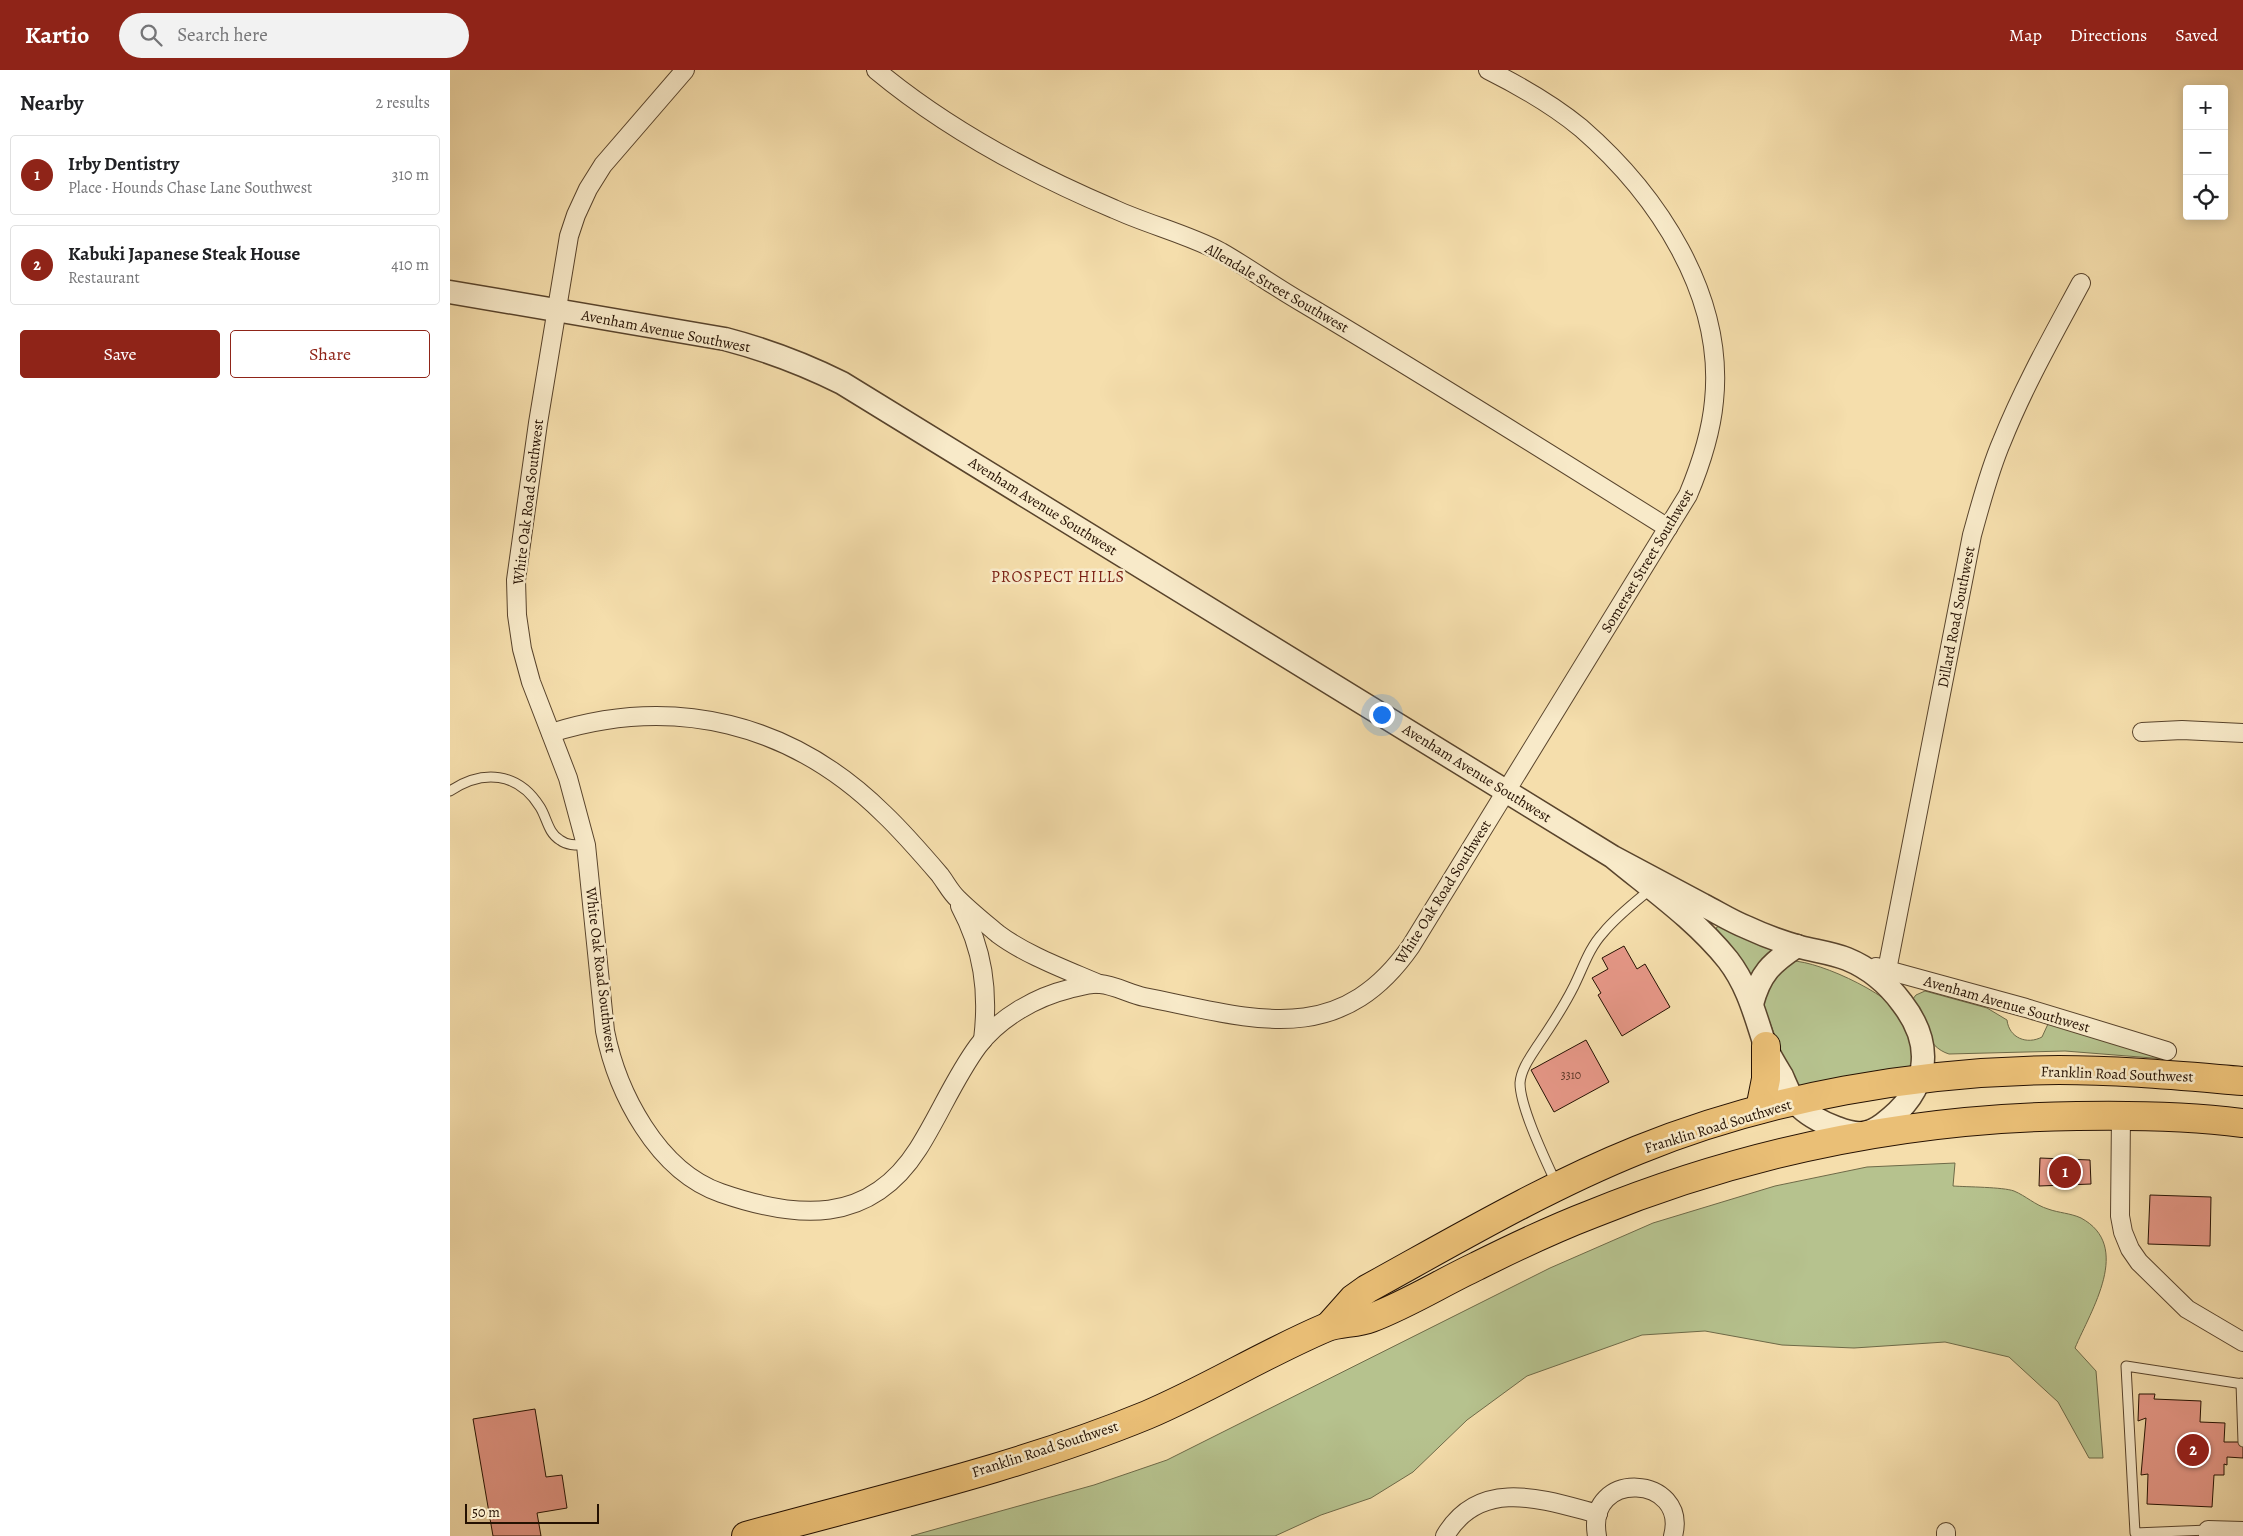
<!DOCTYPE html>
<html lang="en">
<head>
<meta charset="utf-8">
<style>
	:root { --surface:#fff; --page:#f2f2f2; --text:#202124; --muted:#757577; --line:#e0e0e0; --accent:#8f2418 }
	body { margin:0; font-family:Alegreya,serif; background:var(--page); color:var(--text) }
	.controls { position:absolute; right:15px; top:15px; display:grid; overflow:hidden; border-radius:5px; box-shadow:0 2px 12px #0003 }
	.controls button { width:45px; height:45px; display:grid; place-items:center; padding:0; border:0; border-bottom:1px solid var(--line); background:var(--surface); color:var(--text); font:25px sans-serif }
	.scale { position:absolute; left:15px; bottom:12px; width:134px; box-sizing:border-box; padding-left:5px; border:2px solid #251102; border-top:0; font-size:14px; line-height:18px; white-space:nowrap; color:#251102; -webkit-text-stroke:4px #f8eac9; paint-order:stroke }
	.you { position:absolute; left:931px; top:644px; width:18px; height:18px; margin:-12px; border:4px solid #fff; border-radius:50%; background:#1a73e8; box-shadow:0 0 0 8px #1a73e833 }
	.badge { display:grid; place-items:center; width:32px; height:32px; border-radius:50%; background:var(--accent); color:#fff; font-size:16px; font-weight:700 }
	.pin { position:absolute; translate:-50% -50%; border:2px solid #fff; box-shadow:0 1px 5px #0006 }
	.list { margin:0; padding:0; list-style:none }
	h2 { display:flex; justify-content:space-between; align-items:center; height:65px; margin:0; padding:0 20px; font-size:21px }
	h2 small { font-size:16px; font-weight:400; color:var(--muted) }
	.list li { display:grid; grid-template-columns:32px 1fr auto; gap:15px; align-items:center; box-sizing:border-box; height:80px; margin:0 10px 10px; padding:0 10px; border:1px solid var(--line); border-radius:5px }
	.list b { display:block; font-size:19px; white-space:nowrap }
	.list p { margin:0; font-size:16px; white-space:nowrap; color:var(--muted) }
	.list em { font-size:16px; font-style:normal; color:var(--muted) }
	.actions { display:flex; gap:10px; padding:15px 20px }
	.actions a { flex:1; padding:11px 0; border:1px solid var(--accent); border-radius:5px; text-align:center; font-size:18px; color:var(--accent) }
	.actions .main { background:var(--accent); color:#fff }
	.icon { flex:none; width:28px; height:28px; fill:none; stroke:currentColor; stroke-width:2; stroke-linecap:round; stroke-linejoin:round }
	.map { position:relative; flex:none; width:1793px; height:1466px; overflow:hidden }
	header { display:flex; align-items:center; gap:30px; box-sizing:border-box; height:70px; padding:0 25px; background:var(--accent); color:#fff }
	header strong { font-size:24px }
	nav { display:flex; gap:28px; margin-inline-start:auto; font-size:18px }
	.search { width:350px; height:45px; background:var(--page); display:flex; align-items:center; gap:12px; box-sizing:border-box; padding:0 18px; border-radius:28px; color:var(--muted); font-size:19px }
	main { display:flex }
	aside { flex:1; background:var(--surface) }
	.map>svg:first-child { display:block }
	.green { fill:#b6c28e; stroke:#6e6a48 }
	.building { fill:#e79888; stroke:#251102 }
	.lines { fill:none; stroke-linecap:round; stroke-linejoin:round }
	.service-casing { stroke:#59442c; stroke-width:11 }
	.minor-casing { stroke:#59442c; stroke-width:20 }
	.tertiary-casing { stroke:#59442c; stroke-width:25 }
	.primary-casing { stroke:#251102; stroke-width:30 }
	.service { stroke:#f8eac9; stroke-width:9 }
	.minor { stroke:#f8eac9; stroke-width:18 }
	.tertiary { stroke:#f8eac9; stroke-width:22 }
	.primary { stroke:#eabf76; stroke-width:28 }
	.labels { text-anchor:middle; stroke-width:5; stroke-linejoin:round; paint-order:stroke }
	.number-label { font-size:12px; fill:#563324 }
	.street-label { font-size:15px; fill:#251102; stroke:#f8eac9 }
	.neighbourhood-label { font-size:16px; letter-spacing:1px; fill:#7a1f14; stroke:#f8eac9 }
</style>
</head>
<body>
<header>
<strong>Kartio</strong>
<div class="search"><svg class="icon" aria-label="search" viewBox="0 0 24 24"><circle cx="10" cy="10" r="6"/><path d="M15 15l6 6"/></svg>Search here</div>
<nav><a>Map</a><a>Directions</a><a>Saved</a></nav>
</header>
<main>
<aside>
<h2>Nearby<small>2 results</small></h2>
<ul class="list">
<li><span class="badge">1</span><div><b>Irby Dentistry</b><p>Place · Hounds Chase Lane Southwest</p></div><em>310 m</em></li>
<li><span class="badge">2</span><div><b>Kabuki Japanese Steak House</b><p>Restaurant</p></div><em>410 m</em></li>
</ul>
<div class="actions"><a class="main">Save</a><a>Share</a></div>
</aside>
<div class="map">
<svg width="1793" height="1466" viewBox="0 0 1793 1466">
	<rect width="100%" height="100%" fill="#f5deac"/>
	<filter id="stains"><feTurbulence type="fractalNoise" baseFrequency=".004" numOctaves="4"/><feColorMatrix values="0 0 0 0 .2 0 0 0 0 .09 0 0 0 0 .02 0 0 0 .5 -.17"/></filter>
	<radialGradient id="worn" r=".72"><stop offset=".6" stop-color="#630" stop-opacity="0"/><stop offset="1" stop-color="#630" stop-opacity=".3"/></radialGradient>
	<g class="green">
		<path d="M1269,856L1326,881L1302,910L1267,862L1266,858Z"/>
		<path d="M1342,891C1370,891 1450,928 1460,956C1464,968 1463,985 1464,998L1348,1020L1342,1012L1312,931L1317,908Z"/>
		<path d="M1475,921L1537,938L1557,950C1559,968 1577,975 1592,967L1598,954L1715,987V989L1615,981L1499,984C1476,977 1471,950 1462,930L1466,925Z"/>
		<path d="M1505,1093L1503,1116C1517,1117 1553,1117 1564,1121C1576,1126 1585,1135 1598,1139C1609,1143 1620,1143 1631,1148C1683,1176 1641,1240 1625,1278L1646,1301L1653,1388H1639L1608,1332L1559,1287L1495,1272L1404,1278L1332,1275L1255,1261L1192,1265L1077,1306L1017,1350L963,1402L921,1428L871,1445L825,1466H461L644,1415L717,1390L1100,1198L1203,1153L1325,1116L1417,1097Z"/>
	</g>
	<g class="building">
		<path d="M1174,876L1187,899L1195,894L1220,937L1172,966L1148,925L1151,923L1142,908L1158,899L1152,888Z"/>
		<path d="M1136,970L1159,1012L1104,1042L1081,1000Z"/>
		<path d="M1590,1088L1640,1090L1641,1114L1589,1116Z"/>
		<path d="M1700,1125L1761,1127L1760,1176L1698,1174Z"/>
		<path d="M1689,1324H1705L1704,1329L1751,1331L1750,1352L1775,1353L1774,1372H1793V1388L1777,1387V1395L1774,1394V1405H1764L1762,1437L1697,1434L1698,1404L1691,1405L1696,1348L1688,1351Z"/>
		<path d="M85,1339L96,1407L112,1405L117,1438L87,1443L91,1466H43L23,1349Z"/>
	</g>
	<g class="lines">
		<defs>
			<g id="service">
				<path d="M0,721C33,699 68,702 90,737C97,748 98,763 110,770C118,776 127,775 136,775"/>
				<path d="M1106,1113C1095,1089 1070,1037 1070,1013C1071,999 1081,986 1088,975C1101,956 1114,936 1124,916C1133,898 1139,878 1153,863C1167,846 1184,833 1201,819"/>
				<path d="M1791,1313L1793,1372"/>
				<path d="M1758,1460L1685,1463L1676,1296L1793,1314"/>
			</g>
			<g id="minor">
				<path d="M235,0L153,95L138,119L126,145L119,166L88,353L66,510L67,545L72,579L81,612L118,708L136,775L155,961C167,1022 207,1101 271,1123C346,1149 419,1156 468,1079C489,1046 505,1007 528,976C549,948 586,927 619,919C628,917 641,913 650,914C664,915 680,924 694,927C801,948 888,981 961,876L1238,425C1251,394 1261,364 1264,331C1275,225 1207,124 1131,58C1103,35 1070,16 1038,0"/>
				<path d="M426,0C497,59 579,103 664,139C699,155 737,164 771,182C799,198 825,217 853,233C976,306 1097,382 1218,458"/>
				<path d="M1692,662L1732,660L1793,663"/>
				<path d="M101,663C224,624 342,653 434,744C454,763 472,784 490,805C496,813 501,823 508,829C520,841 535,853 548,864C576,885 617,900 649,914"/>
				<path d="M510,836C533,879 539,921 533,970"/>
				<path d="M1426,897L1576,938L1717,981"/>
				<path d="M1437,900L1522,465C1531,433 1539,401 1552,371C1574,316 1603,265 1631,213"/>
				<path d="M1671,1045L1670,1146L1673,1162L1680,1179L1689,1192L1737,1239L1793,1272"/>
				<path d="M1496,1462V1466"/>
				<path d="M995,1466C1030,1406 1095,1430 1148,1444"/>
				<path d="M1147,1466C1135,1398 1239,1405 1223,1466"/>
				<path d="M1758,1466V1460L1793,1461"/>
			</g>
			<g id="tertiary">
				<path d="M0,222L275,269C317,280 354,294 392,313L1163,787C1193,803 1223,819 1253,835C1267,842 1281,851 1296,857C1313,865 1332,872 1350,877C1365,881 1382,883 1397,889C1419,898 1438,914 1452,933C1486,977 1478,1021 1433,1054C1417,1066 1405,1065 1387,1058C1373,1053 1357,1045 1346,1033C1340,1026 1336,1015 1332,1006C1326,996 1319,985 1315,975C1305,945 1298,916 1278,890C1246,850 1203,820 1163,787"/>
				<path d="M1302,934C1310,904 1321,893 1347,876"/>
			</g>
			<g id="primary">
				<path d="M1310,1039L1316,1009V976"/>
				<path d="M879,1256L903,1229L917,1219C1006,1170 1094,1118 1188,1080C1318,1027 1469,1001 1609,1000C1670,1000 1732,1006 1793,1011"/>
				<path d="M296,1466C430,1429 568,1398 697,1345C758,1319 814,1284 875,1258C889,1252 906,1254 921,1248C958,1234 991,1213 1027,1196C1065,1177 1103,1159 1142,1144C1297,1081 1460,1048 1627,1046C1682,1045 1738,1046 1793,1053"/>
			</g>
		</defs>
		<use href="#service" class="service-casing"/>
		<use href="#minor" class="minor-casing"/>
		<use href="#tertiary" class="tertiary-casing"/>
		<use href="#primary" class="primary-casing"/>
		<use href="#service" class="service"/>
		<use href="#minor" class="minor"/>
		<use href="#tertiary" class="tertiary"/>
		<use href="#primary" class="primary"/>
	</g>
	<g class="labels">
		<g class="number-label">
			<text x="1121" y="1009">3310</text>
		</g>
		<g class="street-label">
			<text transform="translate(827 218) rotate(30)" y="5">Allendale Street Southwest</text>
			<text transform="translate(216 261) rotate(11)" y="5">Avenham Avenue Southwest</text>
			<text transform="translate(78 432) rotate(-83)" y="5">White Oak Road Southwest</text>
			<text transform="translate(593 436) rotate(32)" y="5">Avenham Avenue Southwest</text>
			<text transform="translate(1197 491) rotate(-59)" y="5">Somerset Street Southwest</text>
			<text transform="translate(1506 547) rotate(-79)" y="5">Dillard Road Southwest</text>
			<text transform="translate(1027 703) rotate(32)" y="5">Avenham Avenue Southwest</text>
			<text transform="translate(993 822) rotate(-58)" y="5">White Oak Road Southwest</text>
			<text transform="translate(151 900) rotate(83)" y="5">White Oak Road Southwest</text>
			<text transform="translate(1557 934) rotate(16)" y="5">Avenham Avenue Southwest</text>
			<text transform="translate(1667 1004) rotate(2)" y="5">Franklin Road Southwest</text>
			<text transform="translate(1268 1056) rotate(-17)" y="5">Franklin Road Southwest</text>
			<text transform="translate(595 1379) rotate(-18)" y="5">Franklin Road Southwest</text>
		</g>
		<g class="neighbourhood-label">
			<text x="608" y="512">PROSPECT HILLS</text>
		</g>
	</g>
	<rect width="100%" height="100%" filter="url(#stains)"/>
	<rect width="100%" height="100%" fill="url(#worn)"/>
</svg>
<div class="controls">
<button>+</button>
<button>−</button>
<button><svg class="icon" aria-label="locate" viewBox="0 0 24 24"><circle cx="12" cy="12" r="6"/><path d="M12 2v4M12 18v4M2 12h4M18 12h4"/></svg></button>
</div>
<div class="scale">50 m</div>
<div class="you"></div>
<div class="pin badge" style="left:1615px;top:1102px">1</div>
<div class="pin badge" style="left:1743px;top:1380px">2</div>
</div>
</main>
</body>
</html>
